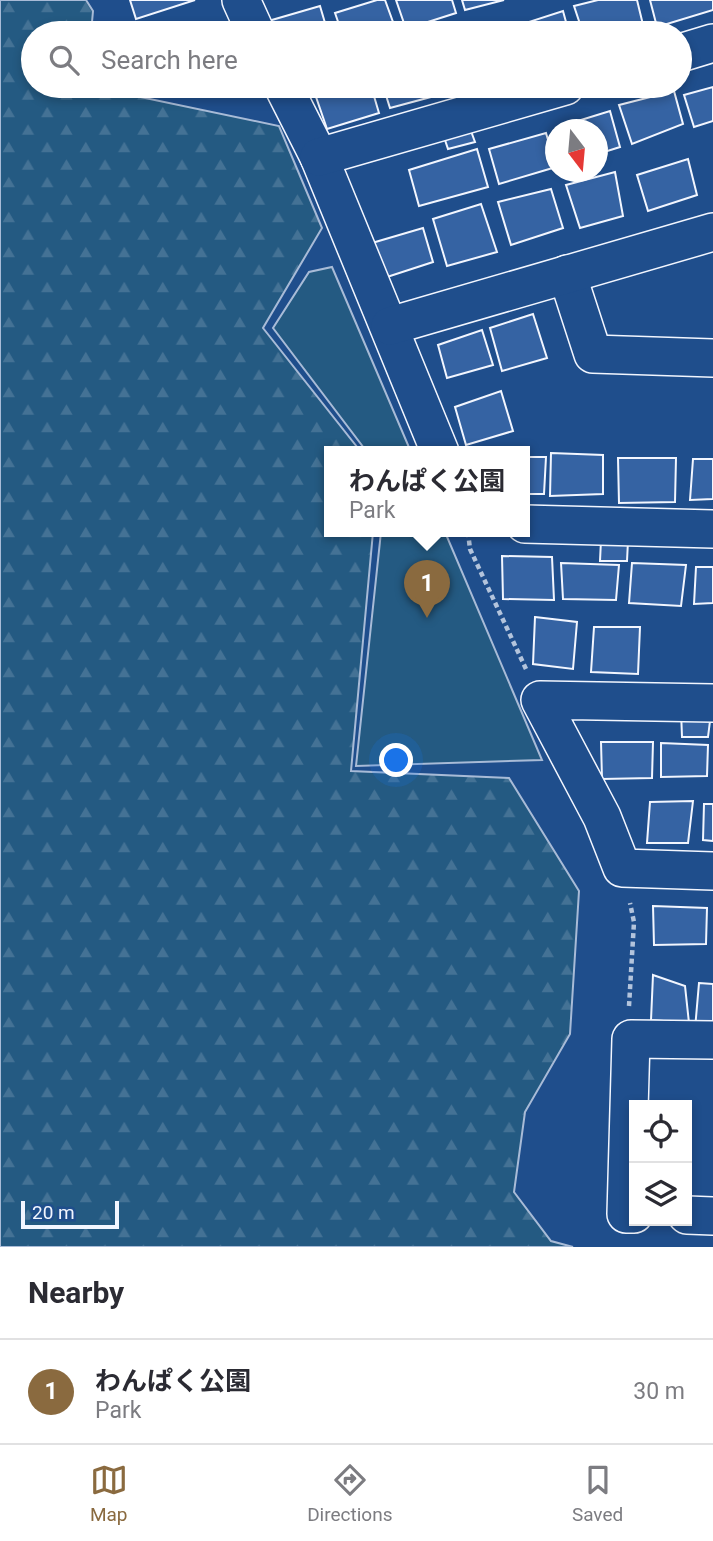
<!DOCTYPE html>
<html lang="en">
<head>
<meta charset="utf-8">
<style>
	:root { --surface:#fff; --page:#f7f7f7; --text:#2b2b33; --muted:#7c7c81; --line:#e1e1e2; --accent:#8a6a3f }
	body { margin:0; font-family:Roboto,"Noto Sans JP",sans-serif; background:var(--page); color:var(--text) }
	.controls { position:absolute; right:21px; bottom:21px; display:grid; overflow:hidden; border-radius:0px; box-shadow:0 4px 10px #0003 }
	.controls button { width:63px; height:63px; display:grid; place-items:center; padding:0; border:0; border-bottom:2px solid var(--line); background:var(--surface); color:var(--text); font:35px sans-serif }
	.compass { position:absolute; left:545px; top:119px; width:63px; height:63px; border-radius:50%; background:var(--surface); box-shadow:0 4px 10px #0003; rotate:164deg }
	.scale { position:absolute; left:21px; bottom:18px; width:98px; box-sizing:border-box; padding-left:7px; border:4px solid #f2f6ff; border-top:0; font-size:19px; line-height:24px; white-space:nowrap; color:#f2f6ff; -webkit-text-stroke:5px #1f4e8c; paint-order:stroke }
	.you { position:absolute; left:397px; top:761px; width:24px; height:24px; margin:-18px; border:5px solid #fff; border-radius:50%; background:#1a73e8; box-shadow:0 0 0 10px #1a73e833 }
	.badge { display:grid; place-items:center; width:46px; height:46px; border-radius:50%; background:var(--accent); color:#fff; font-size:23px; font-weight:700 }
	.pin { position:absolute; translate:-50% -58px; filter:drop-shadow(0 2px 4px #0008) }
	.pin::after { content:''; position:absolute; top:37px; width:24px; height:21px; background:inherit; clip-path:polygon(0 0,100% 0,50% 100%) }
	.popup { position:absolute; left:324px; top:446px; width:206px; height:91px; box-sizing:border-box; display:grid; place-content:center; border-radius:0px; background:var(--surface); filter:drop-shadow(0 2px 5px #0005); font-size:23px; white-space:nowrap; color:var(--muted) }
	.popup b { font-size:26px; color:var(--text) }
	.popup::after { content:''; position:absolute; left:50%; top:100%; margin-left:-14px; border:14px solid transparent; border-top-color:var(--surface) }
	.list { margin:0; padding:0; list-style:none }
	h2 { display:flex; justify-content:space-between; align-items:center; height:91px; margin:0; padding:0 28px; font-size:30px }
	h2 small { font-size:23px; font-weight:400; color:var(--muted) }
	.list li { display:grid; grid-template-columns:46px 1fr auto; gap:21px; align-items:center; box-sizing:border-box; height:105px; padding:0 28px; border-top:2px solid var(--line) }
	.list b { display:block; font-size:26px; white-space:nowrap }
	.list p { margin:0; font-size:23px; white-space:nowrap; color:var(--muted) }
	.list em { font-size:23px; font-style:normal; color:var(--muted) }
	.icon { flex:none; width:38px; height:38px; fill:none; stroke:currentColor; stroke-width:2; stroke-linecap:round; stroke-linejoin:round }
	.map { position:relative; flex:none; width:713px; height:1247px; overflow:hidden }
	.search { position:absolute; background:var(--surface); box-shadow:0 4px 10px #0003; left:21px; right:21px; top:21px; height:77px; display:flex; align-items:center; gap:18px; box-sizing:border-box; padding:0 24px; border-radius:38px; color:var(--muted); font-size:26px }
	.sheet { height:196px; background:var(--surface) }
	nav { display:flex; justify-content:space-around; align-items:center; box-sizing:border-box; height:98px; border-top:2px solid var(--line); background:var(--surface); font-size:19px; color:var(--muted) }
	nav a { display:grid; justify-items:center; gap:4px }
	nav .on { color:var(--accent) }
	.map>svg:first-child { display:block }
	.green { fill:#245a82; stroke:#a8bbd7; stroke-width:2 }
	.forest { fill:url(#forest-firs); stroke:#a8bbd7; stroke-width:2 }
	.building { fill:#3563a3; stroke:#f2f6ff; stroke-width:2 }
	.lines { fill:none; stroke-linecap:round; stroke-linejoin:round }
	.minor-casing { stroke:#f2f6ff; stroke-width:40 }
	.path { stroke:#b3c4dc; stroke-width:4.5; stroke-dasharray:5 3.5; stroke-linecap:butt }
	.minor { stroke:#1f4e8c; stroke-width:37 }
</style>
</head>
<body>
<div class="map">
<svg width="713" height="1247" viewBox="0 0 713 1247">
	<defs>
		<pattern id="forest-firs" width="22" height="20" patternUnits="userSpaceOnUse" patternTransform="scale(1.75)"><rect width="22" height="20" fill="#245a82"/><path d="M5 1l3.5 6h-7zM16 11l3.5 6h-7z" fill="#447295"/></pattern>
	</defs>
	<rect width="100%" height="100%" fill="#1f4e8c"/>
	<g class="green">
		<path d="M332,267L411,452H367L273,328L309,272Z"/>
		<path d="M381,532H445L542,760L356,766Z"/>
	</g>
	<path class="forest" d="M0,0H86L93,11L91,33H33V86H88L279,126L322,228L263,328L361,452H329V532H373L351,771L509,778L579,891L570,1034L525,1112L514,1192L551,1241L573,1247H0Z"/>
	<g class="building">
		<path d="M130,0H195L136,19Z"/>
		<path d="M377,0H385L397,33H342L335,13Z"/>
		<path d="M396,0H452L456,13L406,29Z"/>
		<path d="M462,0H504L465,10Z"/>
		<path d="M598,0H637L645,33H583L574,6Z"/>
		<path d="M650,0H713V10L657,27Z"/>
		<path d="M320,6L328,33H269L265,22Z"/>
		<path d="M563,11L569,33H508L507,29Z"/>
		<path d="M344,86H371L379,113L327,129L315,94Z"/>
		<path d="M383,86H439L442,94L390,108Z"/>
		<path d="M713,87V121L694,127L684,95Z"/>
		<path d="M674,91L683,124L632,144L619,105Z"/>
		<path d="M610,111L620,147L598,154V130L555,128Z"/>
		<path d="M468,123L475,142L448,149L442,131Z"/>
		<path d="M546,133L556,167L499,184L489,149Z"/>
		<path d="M477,149L488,187L419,206L409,170Z"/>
		<path d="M688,159L697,195L648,211L637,175Z"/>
		<path d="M615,172L623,216L580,228L566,185Z"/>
		<path d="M551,189L563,228L511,245L498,202Z"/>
		<path d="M481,204L497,252L447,266L433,219Z"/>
		<path d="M423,228L433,262L384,278L372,243Z"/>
		<path d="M533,314L547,358L502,371L490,328Z"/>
		<path d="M482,330L493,365L447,378L438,345Z"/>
		<path d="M501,391L513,431L466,445L455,407Z"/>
		<path d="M551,453L603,455V494L550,496Z"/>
		<path d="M525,457H546L544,494H525Z"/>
		<path d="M618,458H676L675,502L619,503Z"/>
		<path d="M693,459H713V499L690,500Z"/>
		<path d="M601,540L628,541L627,561H600Z"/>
		<path d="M502,556L552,557L554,600L503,599Z"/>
		<path d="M561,563L619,565L616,600L563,599Z"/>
		<path d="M632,563L686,565L681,606L629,603Z"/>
		<path d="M696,567H713V603L694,604Z"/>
		<path d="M535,617L577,622L573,669L533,664Z"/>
		<path d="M594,627H640L638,674L591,672Z"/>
		<path d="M681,711L711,713L708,737H682Z"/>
		<path d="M601,742H653L652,778L602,779Z"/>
		<path d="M661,743L708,745L707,776L661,777Z"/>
		<path d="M693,801L688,843H647L650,802Z"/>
		<path d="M704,804H713V841L703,840Z"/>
		<path d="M653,906L707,908L706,944L654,945Z"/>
		<path d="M653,975L685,986L689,1023L651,1020Z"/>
		<path d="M699,983L713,984V1028L695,1029Z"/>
	</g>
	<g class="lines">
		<defs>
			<g id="minor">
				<path d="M241,0L256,33"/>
				<path d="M680,53L713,43"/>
				<path d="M283,86L319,157L440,452"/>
				<path d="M319,157L565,86"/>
				<path d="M567,274L593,354L713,358"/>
				<path d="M390,326L713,232"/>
				<path d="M525,524L713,529"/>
				<path d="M713,703L540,700L602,817L622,868L713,871"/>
				<path d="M634,1214H626L631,1039L713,1040"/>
				<path d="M687,1215L713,1216"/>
			</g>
		</defs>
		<use href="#minor" class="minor-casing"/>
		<g class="path">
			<path d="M468,532L470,549L526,669"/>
			<path d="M629,1006L634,922L630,903"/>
		</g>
		<use href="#minor" class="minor"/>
	</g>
</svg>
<div class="controls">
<button><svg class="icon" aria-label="locate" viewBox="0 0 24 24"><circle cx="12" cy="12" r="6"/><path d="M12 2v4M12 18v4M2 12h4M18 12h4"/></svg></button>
<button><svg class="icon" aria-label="layers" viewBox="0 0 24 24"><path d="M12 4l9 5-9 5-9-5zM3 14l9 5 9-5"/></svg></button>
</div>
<svg class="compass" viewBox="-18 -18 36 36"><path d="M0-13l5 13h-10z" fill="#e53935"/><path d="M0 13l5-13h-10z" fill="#7c7c81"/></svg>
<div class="scale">20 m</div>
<div class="you"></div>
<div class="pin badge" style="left:427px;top:618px">1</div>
<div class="popup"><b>わんぱく公園</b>Park</div>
<div class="search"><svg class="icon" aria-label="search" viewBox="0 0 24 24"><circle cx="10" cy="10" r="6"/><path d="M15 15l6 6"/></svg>Search here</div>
</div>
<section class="sheet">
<h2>Nearby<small></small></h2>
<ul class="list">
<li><span class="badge">1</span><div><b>わんぱく公園</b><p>Park</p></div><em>30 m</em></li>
</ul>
</section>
<nav>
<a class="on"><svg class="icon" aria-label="map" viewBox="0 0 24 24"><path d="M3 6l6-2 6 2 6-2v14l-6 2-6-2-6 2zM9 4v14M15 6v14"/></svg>Map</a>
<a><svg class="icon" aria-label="directions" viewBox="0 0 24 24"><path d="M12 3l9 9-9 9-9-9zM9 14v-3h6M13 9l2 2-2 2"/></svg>Directions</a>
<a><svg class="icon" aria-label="saved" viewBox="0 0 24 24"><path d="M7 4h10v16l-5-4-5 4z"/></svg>Saved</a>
</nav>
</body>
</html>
